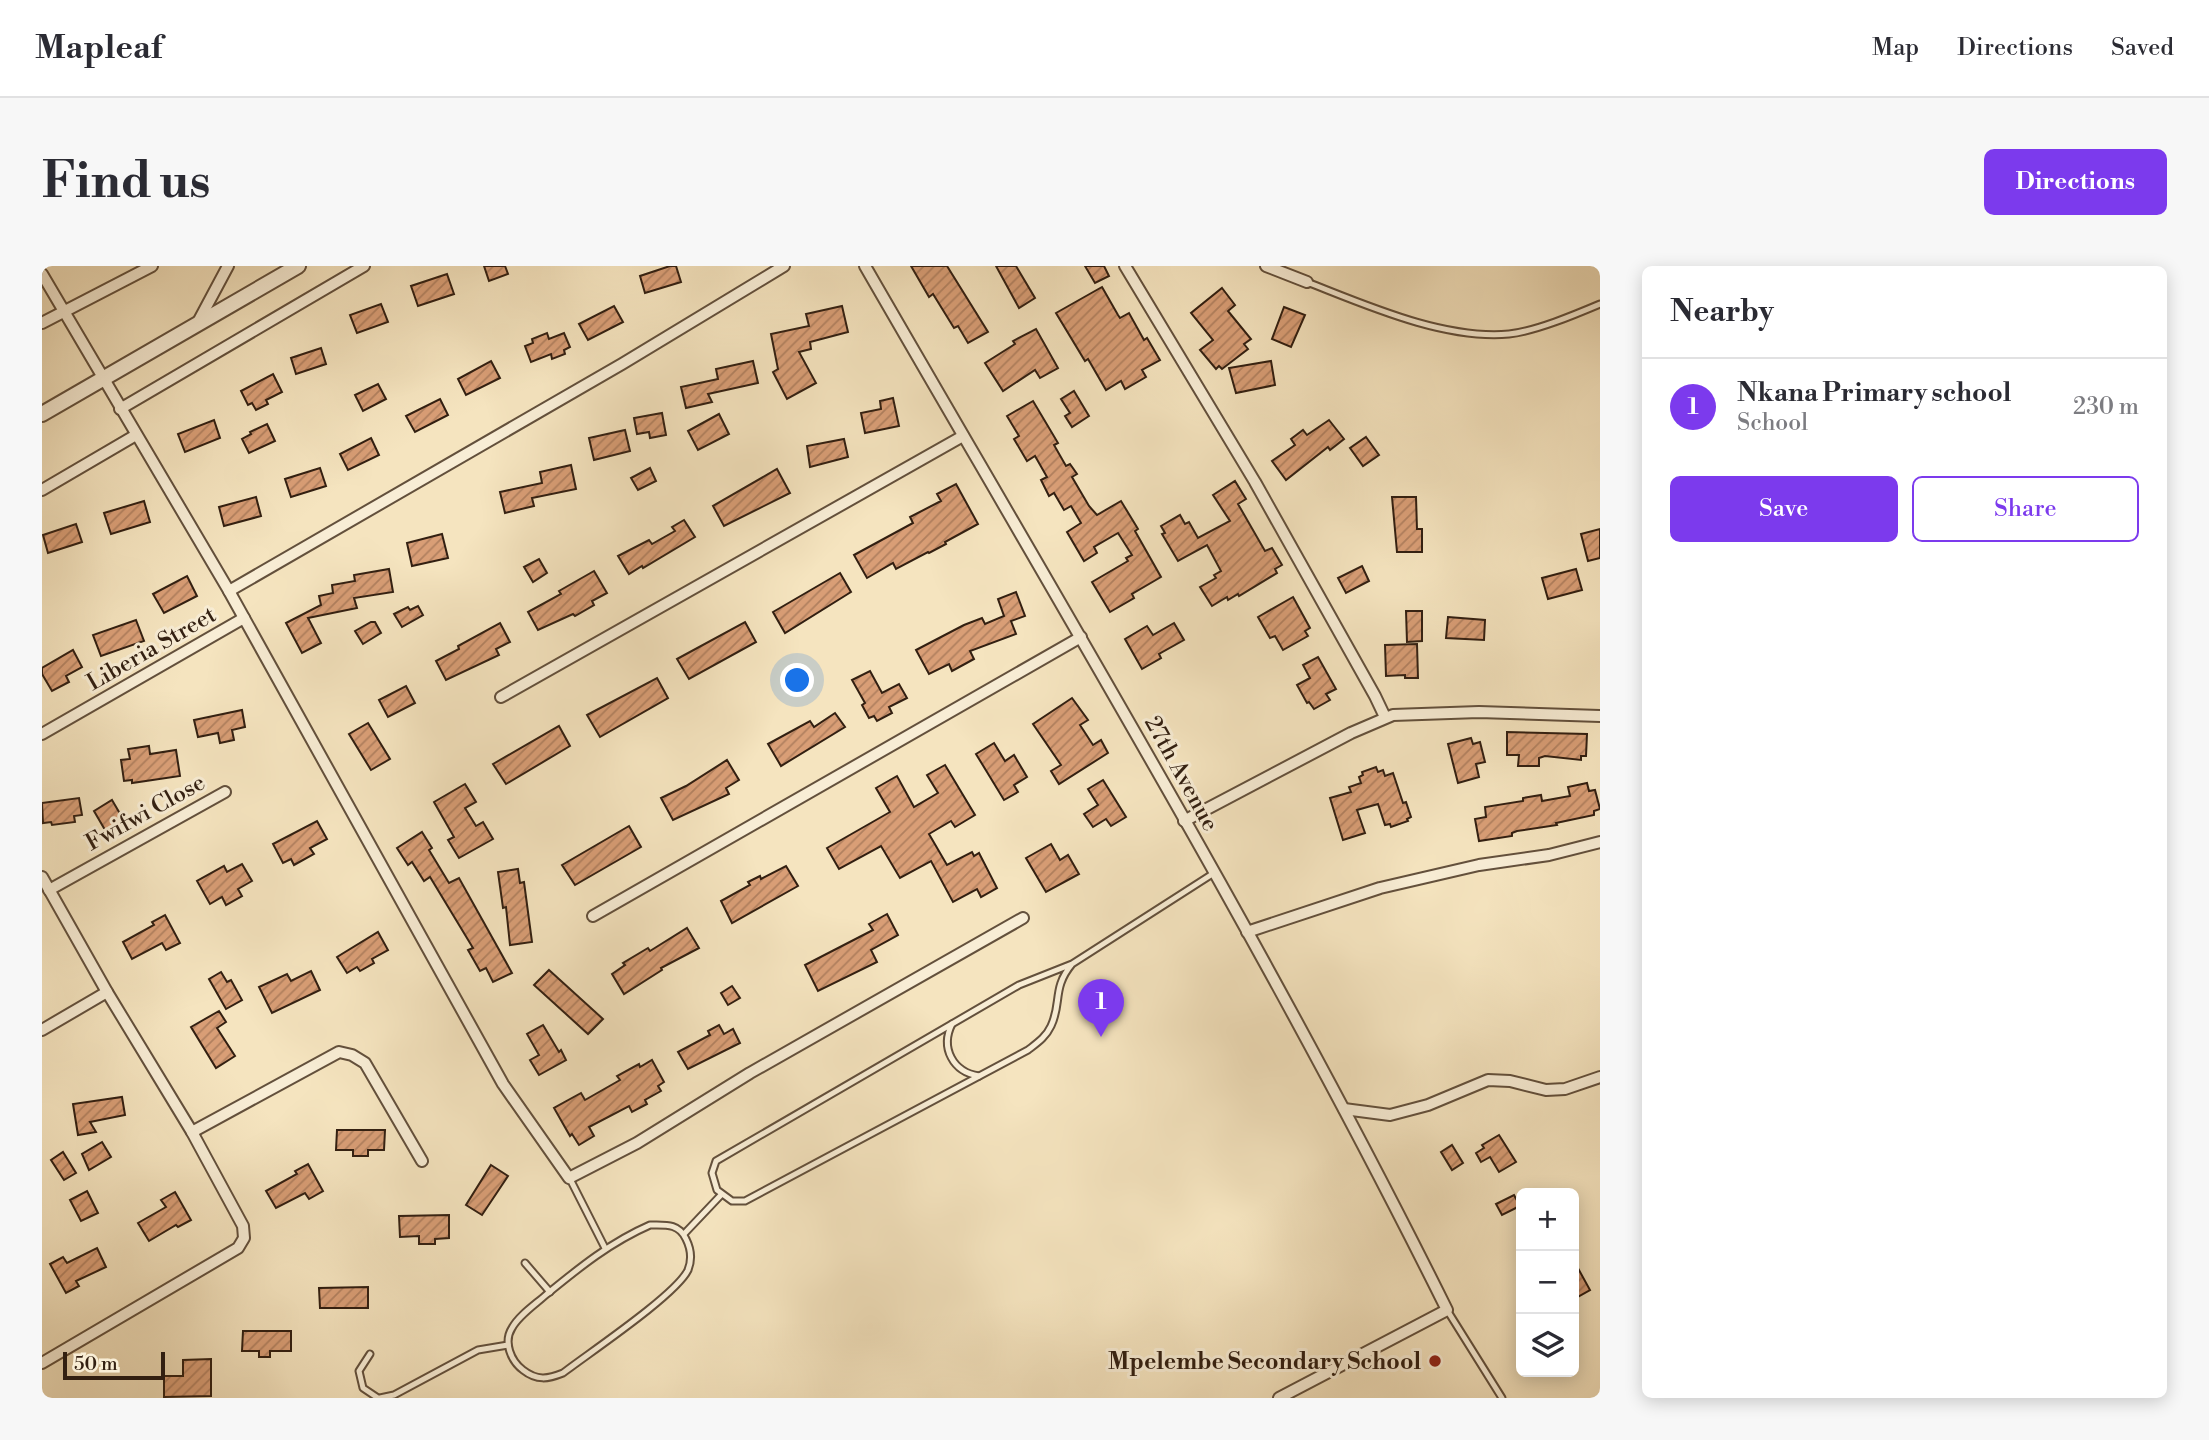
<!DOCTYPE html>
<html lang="en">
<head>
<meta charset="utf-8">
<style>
	:root { --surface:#fff; --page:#f7f7f7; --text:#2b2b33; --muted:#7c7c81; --line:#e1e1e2; --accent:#7c3aed }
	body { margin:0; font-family:"Libre Bodoni",serif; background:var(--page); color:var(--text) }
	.controls { position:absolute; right:21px; bottom:21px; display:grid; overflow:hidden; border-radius:10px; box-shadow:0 4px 18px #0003 }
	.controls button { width:63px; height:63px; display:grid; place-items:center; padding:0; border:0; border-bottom:2px solid var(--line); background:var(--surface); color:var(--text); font:35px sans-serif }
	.scale { position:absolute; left:21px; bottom:18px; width:102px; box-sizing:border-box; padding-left:7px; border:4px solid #321f11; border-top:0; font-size:19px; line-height:24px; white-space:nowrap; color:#321f11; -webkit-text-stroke:5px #f8edd5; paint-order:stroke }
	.you { position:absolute; left:756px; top:415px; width:24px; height:24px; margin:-18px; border:5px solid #fff; border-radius:50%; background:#1a73e8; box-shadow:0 0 0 10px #1a73e833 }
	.badge { display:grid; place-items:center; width:46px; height:46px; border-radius:50%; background:var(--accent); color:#fff; font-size:23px; font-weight:700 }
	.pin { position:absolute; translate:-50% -58px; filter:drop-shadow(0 2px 4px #0008) }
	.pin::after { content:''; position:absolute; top:37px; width:24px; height:21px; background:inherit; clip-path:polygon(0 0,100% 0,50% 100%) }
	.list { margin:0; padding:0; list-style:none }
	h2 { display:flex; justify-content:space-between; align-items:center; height:91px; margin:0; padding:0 28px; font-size:30px }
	h2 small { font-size:23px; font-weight:400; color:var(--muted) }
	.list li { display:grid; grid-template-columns:46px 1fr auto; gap:21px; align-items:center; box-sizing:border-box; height:98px; padding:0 28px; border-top:2px solid var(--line) }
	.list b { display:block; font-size:26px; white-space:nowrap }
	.list p { margin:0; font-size:23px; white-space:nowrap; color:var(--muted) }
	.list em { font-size:23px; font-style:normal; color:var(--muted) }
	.actions { display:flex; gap:14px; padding:21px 28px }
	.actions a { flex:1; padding:16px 0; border:2px solid var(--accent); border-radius:10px; text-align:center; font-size:24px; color:var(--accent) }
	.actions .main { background:var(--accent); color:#fff }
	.icon { flex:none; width:38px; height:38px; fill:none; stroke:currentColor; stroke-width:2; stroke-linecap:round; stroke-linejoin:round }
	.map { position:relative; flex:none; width:1558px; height:1132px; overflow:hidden; border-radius:10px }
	header { display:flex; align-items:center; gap:42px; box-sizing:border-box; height:98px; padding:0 35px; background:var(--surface); border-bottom:2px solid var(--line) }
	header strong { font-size:33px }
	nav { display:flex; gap:38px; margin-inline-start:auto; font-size:24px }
	.intro { display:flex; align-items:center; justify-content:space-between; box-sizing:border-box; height:168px; padding:0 42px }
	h1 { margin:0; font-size:49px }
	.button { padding:18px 32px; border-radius:10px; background:var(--accent); color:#fff; font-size:24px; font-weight:700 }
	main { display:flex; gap:42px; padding:0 42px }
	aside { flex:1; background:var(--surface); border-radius:10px; box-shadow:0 4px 18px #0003 }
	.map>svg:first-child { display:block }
	.building { fill:url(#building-hatch); stroke:#321f11; stroke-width:2 }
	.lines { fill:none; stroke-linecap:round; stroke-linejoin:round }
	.service-casing { stroke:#63503c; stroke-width:9 }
	.minor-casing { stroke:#63503c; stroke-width:14 }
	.tertiary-casing { stroke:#63503c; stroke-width:18 }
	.service { stroke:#f8edd5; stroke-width:5 }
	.minor { stroke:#f8edd5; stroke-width:10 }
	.tertiary { stroke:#f8edd5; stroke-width:14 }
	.poi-dot { fill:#8f2418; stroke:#f8edd5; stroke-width:2.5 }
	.labels { text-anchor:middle; stroke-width:6; stroke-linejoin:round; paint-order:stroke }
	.street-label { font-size:23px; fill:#321f11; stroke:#f8edd5 }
	.poi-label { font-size:23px; font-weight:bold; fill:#321f11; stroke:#f8edd5; text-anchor:end }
</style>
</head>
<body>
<header>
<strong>Mapleaf</strong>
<nav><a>Map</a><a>Directions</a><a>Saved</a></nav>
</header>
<div class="intro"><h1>Find us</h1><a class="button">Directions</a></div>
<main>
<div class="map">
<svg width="1558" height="1132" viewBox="0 0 1558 1132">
	<defs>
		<pattern id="building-hatch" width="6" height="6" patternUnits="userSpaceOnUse" patternTransform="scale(1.75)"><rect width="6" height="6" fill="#d99e76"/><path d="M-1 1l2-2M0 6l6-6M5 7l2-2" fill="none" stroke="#b1805f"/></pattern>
	</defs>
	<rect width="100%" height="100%" fill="#f5e4bf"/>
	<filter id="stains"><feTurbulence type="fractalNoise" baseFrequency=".00286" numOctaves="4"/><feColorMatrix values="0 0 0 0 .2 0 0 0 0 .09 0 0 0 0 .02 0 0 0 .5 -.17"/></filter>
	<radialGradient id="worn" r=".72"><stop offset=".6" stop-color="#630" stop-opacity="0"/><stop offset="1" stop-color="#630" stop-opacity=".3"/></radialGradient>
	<g class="building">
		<path d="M442,0H463L466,8L447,15Z"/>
		<path d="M628,0H634L639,16L603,27L598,10Z"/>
		<path d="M869,0H905L946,66L926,77L916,60L912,62L891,28L887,31Z"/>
		<path d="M954,0H974L993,32L977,42Z"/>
		<path d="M1043,0H1062L1067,10L1053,17Z"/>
		<path d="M405,8L412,28L376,40L369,20Z"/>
		<path d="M1060,21L1076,49L1078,52L1087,47L1102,74L1105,72L1118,94L1100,104L1104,111L1083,123L1079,115L1064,124L1046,93L1043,95L1014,47Z"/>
		<path d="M1180,22L1193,39L1186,45L1209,73L1202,78L1206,83L1180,103L1177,100L1174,103L1158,84L1171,74L1149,47Z"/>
		<path d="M339,38L346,56L315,67L308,49Z"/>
		<path d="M572,40L581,56L546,74L537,58Z"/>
		<path d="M800,40L806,66L768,76L769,83L757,86L774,117L745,133L731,106L736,103L729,68L767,60L764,48Z"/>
		<path d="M1242,41L1263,49L1249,81L1230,73Z"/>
		<path d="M994,63L1016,102L998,112L993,104L961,125L943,97L973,78L971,75Z"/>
		<path d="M505,67L507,73L522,67L528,81L522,84L523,88L510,93L509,88L489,96L483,80L491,77L490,73Z"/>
		<path d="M279,82L284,98L254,108L249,92Z"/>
		<path d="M449,95L458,112L424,129L416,113Z"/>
		<path d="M711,95L716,117L666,128L670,136L644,142L639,121L676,113L674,103Z"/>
		<path d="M1229,95L1233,119L1194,127L1187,102Z"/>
		<path d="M231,108L240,126L224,134L226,138L214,144L210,137L206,139L199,125Z"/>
		<path d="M336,118L344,133L321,145L313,129Z"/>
		<path d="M1032,125L1047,150L1030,161L1023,150L1028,147L1019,133Z"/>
		<path d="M851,132L857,160L823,167L819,147L839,143L838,135Z"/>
		<path d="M398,133L406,149L373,166L364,150Z"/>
		<path d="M991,135L1016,177L1012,179L1024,200L1028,198L1035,208L1030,211L1047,240L1055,249L1079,235L1096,263L1093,265L1119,311L1090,328L1092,332L1068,346L1050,316L1086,295L1084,292L1090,289L1076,267L1052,281L1055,287L1042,295L1025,266L1039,257L1029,240L1022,244L1012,227L1007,230L999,214L1005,211L993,190L985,195L972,173L977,170L965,150Z"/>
		<path d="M620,147L624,169L608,172L607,166L595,168L592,152Z"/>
		<path d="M677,148L687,168L656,184L646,165Z"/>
		<path d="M172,154L178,172L143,186L136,168Z"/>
		<path d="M1287,154L1302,173L1288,184L1286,181L1244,214L1230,195L1253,179L1249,173L1261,164L1265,169Z"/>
		<path d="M225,158L233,175L207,187L200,173L209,168L208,166Z"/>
		<path d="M583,164L588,185L552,194L547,172Z"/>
		<path d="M1324,171L1337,189L1321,200L1308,182Z"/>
		<path d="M329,172L337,189L306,204L298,188Z"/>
		<path d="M802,173L806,191L768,201L765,180Z"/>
		<path d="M529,199L534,223L490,232L492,240L463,247L458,226L500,217L498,206Z"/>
		<path d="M278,202L284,220L249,231L243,213Z"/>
		<path d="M608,202L614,215L596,224L589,212Z"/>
		<path d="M735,203L748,227L682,260L671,240Z"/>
		<path d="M1193,215L1204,233L1196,238L1223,285L1230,282L1240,299L1233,303L1235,307L1197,330L1196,328L1186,334L1185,331L1170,340L1158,321L1174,312L1172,309L1179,305L1165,279L1136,295L1120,268L1123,267L1119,260L1138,249L1143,258L1147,256L1156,272L1188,255L1171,229Z"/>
		<path d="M914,218L936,258L903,276L904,278L887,287L886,286L854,303L851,297L825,312L812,289L871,257L868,251L899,235L895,228Z"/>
		<path d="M214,231L219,250L182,260L177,241Z"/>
		<path d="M1350,231H1374L1375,263H1380V286H1355Z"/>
		<path d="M102,235L108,256L69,268L62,247Z"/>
		<path d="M642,254L653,271L601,302L600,300L587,308L576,290L607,274L610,278L633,265L630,261Z"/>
		<path d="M34,258L40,276L6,287L1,269Z"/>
		<path d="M1558,263V292L1546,295L1539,268Z"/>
		<path d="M400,268L406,292L370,300L365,277Z"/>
		<path d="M497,293L505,307L491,316L482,301Z"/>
		<path d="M1320,300L1327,315L1304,327L1296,312Z"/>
		<path d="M347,303L351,326L312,332L315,342L266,352L279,377L260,387L244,357L279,339L277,330L291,327L290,319L313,315L312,309Z"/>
		<path d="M1534,303L1540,324L1506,333L1500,312Z"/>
		<path d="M552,305L565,327L550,335L552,339L533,350L531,348L496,364L486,346L519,328L517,325Z"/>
		<path d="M798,307L809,326L743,367L731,346Z"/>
		<path d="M145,310L155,330L122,347L111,328Z"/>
		<path d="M974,326L983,350L969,355L974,368L928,385L932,393L910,405L907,398L887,408L874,384L922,359L940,352L943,358L962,350L956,333Z"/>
		<path d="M1251,331L1268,362L1263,365L1266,370L1241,384L1233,370L1228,372L1216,351Z"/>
		<path d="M376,340L381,349L360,361L352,348L366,341L368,344Z"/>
		<path d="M1364,345H1380V375L1365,376Z"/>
		<path d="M1406,351L1443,354L1442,374L1404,372Z"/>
		<path d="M94,354L102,375L59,390L51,369Z"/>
		<path d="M329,356H333L339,367L321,378L313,365Z"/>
		<path d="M703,356L714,376L647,413L635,393Z"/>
		<path d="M458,357L468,376L454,383L457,389L404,414L394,395L417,383L416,380Z"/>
		<path d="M1132,357L1142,374L1117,388L1119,392L1100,403L1083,373L1105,360L1111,369Z"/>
		<path d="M1375,378L1376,412H1363V409L1344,410L1343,379Z"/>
		<path d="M31,384L40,401L24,410L27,416L10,425L0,408V402Z"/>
		<path d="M1276,391L1294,423L1284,428L1288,434L1272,443L1267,436L1265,437L1255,419L1268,412L1261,399Z"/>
		<path d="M828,405L840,427L857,418L865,432L847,441L850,447L835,455L832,450L827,452L820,439L823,437L810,414Z"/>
		<path d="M615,412L626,432L558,471L545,449Z"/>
		<path d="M364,420L373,437L346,451L337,434Z"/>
		<path d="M1030,432L1046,454L1038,459L1051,479L1059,474L1066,487L1017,518L1009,505L1019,499L991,458Z"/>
		<path d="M200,444L203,461L190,464L192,474L178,477L176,467L156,471L152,454Z"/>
		<path d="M793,447L803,461L739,500L726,478L768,455L772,461Z"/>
		<path d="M326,457L348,493L329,504L307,468Z"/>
		<path d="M517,460L528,480L464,518L451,498Z"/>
		<path d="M1465,466L1545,468L1544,490H1539V494L1503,490L1497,492V500H1476L1477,489H1465Z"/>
		<path d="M1429,472L1431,478L1438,476L1443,496L1434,498L1437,511L1416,517L1406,478Z"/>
		<path d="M952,477L963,495L972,489L985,511L972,519L976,526L962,534L934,488Z"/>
		<path d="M107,480L108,488L134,484L138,510L90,517V514L82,515L79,494L88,493L86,483Z"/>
		<path d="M685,494L697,514L684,522L687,528L631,554L619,532L644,520Z"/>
		<path d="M903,499L933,549L913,561L909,555L887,568L905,599L930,586L932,590L937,587L955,622L939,631L935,623L911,636L889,595L858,612L839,580L797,603L785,582L848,546L834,522L855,510L872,541L896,527L885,509Z"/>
		<path d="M1334,501L1336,506L1341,504L1343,510L1351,507L1361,537L1364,536L1369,551L1365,553L1366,555L1349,561L1348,558L1343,559L1336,538L1315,544L1323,567L1301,574L1288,532L1309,526L1307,521L1319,517L1317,511L1321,509L1320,506Z"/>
		<path d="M1061,514L1084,551L1069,560L1064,553L1051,561L1042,548L1056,539L1046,523Z"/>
		<path d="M1545,517L1547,525L1553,524L1558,543L1552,545V549L1514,557L1515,559L1475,565L1470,567V570L1437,575L1433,553L1444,551L1443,541L1481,535V532L1499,529L1500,535L1528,530L1526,521Z"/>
		<path d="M423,518L434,536L423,542L434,560L441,556L451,573L417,592L406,574L412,571L392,536Z"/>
		<path d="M37,532L40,549L32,550L33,556L10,559L9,556L1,557L0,537Z"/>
		<path d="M70,534L84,558L66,569L52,545Z"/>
		<path d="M275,555L285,573L268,582L272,588L252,599L249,593L241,597L231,578Z"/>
		<path d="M587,560L599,581L533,619L520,599Z"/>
		<path d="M380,566L390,582L387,584L407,617L417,612L470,707L451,716L444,702L438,705L426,684L431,682L388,611L382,615L370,596L366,599L355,582Z"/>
		<path d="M1009,578L1018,594L1026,589L1037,608L1004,626L984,592Z"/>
		<path d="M200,598L210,615L196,623L200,630L184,639L180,631L168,638L155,615L182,600L185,606Z"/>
		<path d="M744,600L756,620L690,657L679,635L708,619L706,616L718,610L719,613Z"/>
		<path d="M476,603L478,617L482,616L490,676L468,679L464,641L461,642L456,606Z"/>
		<path d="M845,648L856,669L829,684L835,696L776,725L763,699L831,664L827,658Z"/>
		<path d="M123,649L138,677L124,684L120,677L90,693L81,676L112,659L110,656Z"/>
		<path d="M645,662L657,682L619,702L620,704L582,728L570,708L583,699L581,697L606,682L608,685Z"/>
		<path d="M336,666L346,684L330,693L332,697L318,705L315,701L305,707L295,691Z"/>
		<path d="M507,704L561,753L546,768L492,719Z"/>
		<path d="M269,705L278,724L230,747L217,721L245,708L249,715Z"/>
		<path d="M179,706L185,716L189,714L200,734L184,743L167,713Z"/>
		<path d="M690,720L698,732L686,739L679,727Z"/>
		<path d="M177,745L184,756L175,762L193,790L174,802L149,761Z"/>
		<path d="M501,759L517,786L519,784L524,794L497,809L488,794L497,789L485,768Z"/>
		<path d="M677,759L682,768L691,763L698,777L646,803L636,786L668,769L666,765Z"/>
		<path d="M610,794L622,816L616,820L619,825L603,834L605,838L590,846L587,840L547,861L552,870L537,879L530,868L528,870L512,842L539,827L543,834L578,814L575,810L597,798L598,801Z"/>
		<path d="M80,831L83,849L48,856L54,866L36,869L31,838Z"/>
		<path d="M295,864H343L342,884H326V890H311V884H294Z"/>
		<path d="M1457,869L1474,896L1457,906L1448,891L1439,896L1434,887L1442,882L1440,879Z"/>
		<path d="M60,876L69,891L47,904L40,888Z"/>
		<path d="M1410,879L1421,897L1410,904L1399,886Z"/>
		<path d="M21,886L34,907L22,914L9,894Z"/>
		<path d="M266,898L281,925L267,933L263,927L234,942L224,925L255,908L253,905Z"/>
		<path d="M449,899L466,910L440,949L424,939Z"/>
		<path d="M45,925L56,947L39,955L28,934Z"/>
		<path d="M133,926L149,954L136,961L134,959L107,975L96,957L124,941L119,934Z"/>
		<path d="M1472,929L1478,940L1460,949L1454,938Z"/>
		<path d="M407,949V972L393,973V978H377V970L358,971L357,950Z"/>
		<path d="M55,982L64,1001L34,1015L37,1020L24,1027L8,998L21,991L25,997Z"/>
		<path d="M1532,995L1548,1024L1532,1033Z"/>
		<path d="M326,1021V1042H278L277,1022Z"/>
		<path d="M201,1065H249V1085H228V1091H217V1085H200Z"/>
		<path d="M169,1093V1130L122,1131V1110H141V1094Z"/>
	</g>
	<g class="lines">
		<defs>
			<g id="service">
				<path d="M1265,16C1324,39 1402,74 1467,68C1494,65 1532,49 1558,38"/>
				<path d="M1030,698L977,719L674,895L670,907L675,924L690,935H703L986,784C995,777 1004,771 1009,760C1020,737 1010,722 1030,698L1172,607"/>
				<path d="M910,758C898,782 911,806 937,810"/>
				<path d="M528,913L563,982"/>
				<path d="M608,959C623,959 637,957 644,973C649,983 650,994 646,1004C634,1029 547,1087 521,1107C506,1113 495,1115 481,1104C469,1095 461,1076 470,1062C477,1049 494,1038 505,1028C538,1001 569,976 608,959Z"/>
				<path d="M642,968L679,929"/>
				<path d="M483,997L508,1026"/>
				<path d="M1405,1044L1460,1132"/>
				<path d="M328,1088L317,1105L321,1122L336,1132"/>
				<path d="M338,1132L352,1129L436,1084L466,1079"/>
			</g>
			<g id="minor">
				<path d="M823,0C1022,345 1228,687 1405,1044L1237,1132"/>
				<path d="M1083,0L1213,216L1333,430L1343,451"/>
				<path d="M1224,0L1265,16"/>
				<path d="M0,8L187,325L461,818L527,912L595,877L708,807L981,652"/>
				<path d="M0,57L110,0"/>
				<path d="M155,58L186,0"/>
				<path d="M78,143L322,0"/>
				<path d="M0,224L94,169"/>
				<path d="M187,325L580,98L742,0"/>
				<path d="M459,431L921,170"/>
				<path d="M0,468L202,352"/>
				<path d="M1142,555L1309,467L1351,449L1437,446L1558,450"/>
				<path d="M0,611L65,726L150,866L201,960L202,972L196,982L0,1097"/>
				<path d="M7,624L183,526"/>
				<path d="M551,650L1039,371"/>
				<path d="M1205,666L1338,622L1437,599L1507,589L1558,576"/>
				<path d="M0,764L65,726"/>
				<path d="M1302,843L1348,849L1386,839L1446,814L1468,815L1504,824L1523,823L1558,811"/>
				<path d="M150,866L297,786L310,789L323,797L380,895"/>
			</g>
			<path id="tertiary" d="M0,148L256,0"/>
		</defs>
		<use href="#service" class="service-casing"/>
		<use href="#minor" class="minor-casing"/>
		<use href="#tertiary" class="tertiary-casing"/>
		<use href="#service" class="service"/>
		<use href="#minor" class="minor"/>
		<use href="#tertiary" class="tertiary"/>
	</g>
	<circle class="poi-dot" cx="1393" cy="1095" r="7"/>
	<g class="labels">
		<g class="street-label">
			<text transform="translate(109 382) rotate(-30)" y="8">Liberia Street</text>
			<text transform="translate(1140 507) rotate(61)" y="8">27th Avenue</text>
			<text transform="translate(103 546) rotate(-29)" y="8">Fwifwi Close</text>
		</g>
		<g class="poi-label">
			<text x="1379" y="1103">Mpelembe Secondary School</text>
		</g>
	</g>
	<rect width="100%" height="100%" filter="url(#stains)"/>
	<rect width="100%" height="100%" fill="url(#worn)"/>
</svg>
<div class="controls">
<button>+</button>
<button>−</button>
<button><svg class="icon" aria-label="layers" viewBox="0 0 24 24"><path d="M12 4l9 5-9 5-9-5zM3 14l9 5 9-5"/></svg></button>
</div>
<div class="scale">50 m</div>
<div class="you"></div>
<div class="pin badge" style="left:1059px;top:771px">1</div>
</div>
<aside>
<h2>Nearby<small></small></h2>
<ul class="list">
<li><span class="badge">1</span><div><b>Nkana Primary school</b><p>School</p></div><em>230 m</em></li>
</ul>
<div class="actions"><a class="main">Save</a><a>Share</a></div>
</aside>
</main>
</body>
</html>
